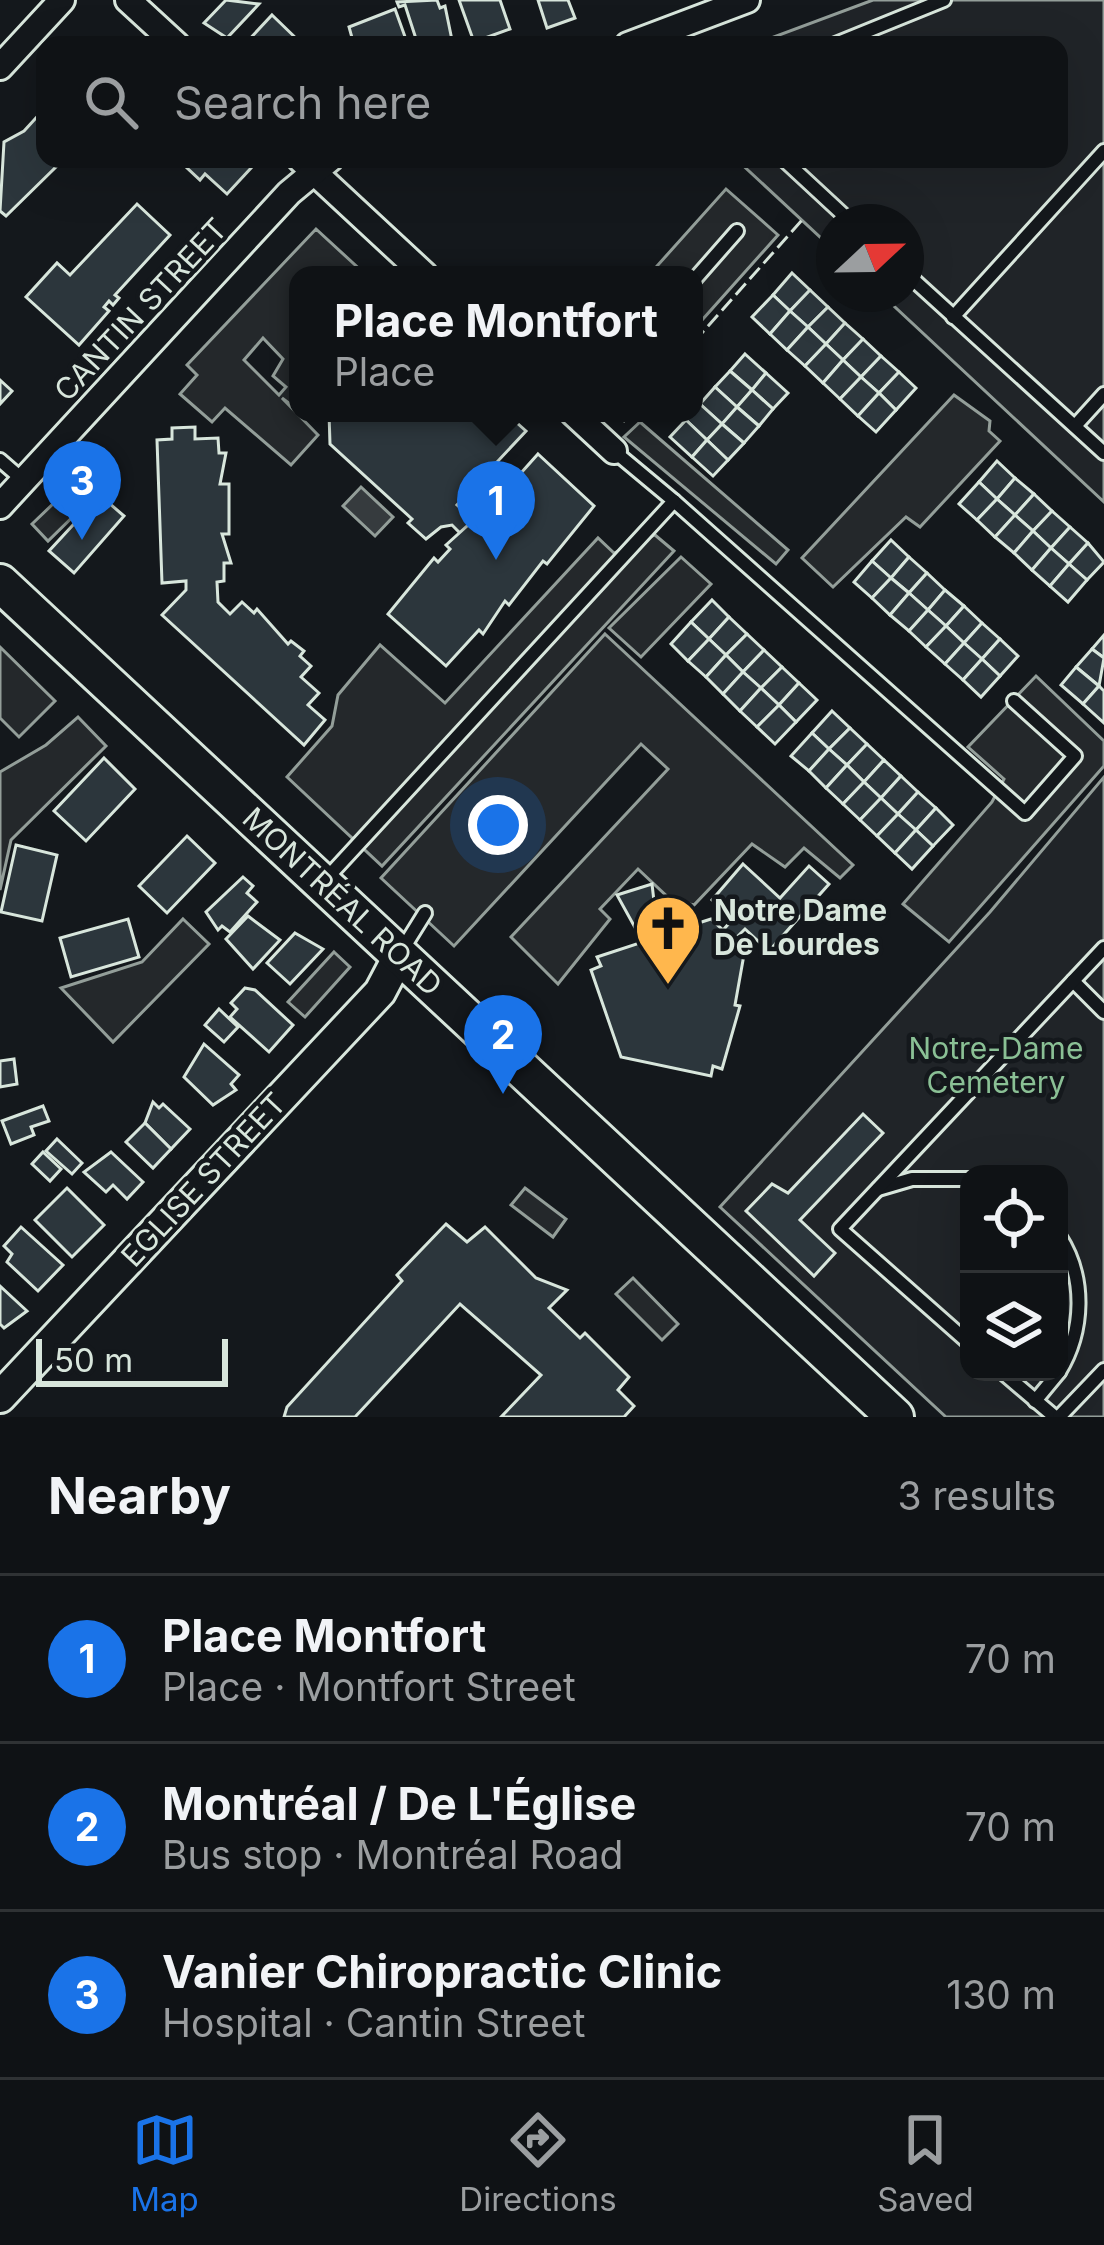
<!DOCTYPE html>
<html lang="en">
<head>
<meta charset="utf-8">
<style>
	:root { --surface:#0f1215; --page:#1d2022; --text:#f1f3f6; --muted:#9b9ea0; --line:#2f3234; --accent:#1a73e8 }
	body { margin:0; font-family:Inter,sans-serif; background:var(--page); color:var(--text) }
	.controls { position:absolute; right:36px; bottom:36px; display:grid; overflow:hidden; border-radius:24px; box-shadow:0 12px 48px #0002 }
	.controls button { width:108px; height:108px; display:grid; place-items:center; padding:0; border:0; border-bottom:3px solid var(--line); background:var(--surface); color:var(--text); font:60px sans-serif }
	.compass { position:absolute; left:816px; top:204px; width:108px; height:108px; border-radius:50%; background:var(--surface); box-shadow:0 12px 48px #0002; rotate:68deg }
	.scale { position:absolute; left:36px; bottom:30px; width:192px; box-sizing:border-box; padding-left:12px; border:6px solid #d8e6dc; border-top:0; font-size:33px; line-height:42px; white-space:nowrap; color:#d8e6dc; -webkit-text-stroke:9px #14181c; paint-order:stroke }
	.you { position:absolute; left:498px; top:825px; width:42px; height:42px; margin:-30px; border:9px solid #fff; border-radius:50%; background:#1a73e8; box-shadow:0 0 0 18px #1a73e833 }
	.badge { display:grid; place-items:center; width:78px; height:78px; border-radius:50%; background:var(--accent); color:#fff; font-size:39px; font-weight:700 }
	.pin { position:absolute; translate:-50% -99px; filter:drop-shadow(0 3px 6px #0008) }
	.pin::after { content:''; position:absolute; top:63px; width:42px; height:36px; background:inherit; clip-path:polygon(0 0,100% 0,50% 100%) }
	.popup { position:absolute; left:289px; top:266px; width:414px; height:156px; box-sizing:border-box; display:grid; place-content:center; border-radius:24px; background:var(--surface); filter:drop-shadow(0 3px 9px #0005); font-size:39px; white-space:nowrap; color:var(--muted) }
	.popup b { font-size:45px; color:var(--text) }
	.popup::after { content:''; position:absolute; left:50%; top:100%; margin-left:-24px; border:24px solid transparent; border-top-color:var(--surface) }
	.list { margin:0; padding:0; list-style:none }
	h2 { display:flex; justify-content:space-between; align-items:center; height:156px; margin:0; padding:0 48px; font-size:51px }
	h2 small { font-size:39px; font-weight:400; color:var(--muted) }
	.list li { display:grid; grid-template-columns:78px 1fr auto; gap:36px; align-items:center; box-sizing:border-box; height:168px; padding:0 48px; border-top:3px solid var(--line) }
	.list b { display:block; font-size:45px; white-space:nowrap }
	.list p { margin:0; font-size:39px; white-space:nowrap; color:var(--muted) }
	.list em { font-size:39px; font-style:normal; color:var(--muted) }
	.icon { flex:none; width:66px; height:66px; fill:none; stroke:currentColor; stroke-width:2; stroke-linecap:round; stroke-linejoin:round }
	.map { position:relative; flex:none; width:1104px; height:1417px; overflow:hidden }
	.search { position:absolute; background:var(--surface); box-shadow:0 12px 48px #0002; left:36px; right:36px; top:36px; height:132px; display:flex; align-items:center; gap:30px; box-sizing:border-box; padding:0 42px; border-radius:24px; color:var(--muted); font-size:45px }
	.sheet { height:660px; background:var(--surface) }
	nav { display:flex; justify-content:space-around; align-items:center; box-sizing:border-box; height:168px; border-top:3px solid var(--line); background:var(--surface); font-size:33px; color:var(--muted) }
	nav a { display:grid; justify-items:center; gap:6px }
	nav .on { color:var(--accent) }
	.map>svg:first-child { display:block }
	.green { fill:#202428; stroke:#939e99; stroke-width:3; fill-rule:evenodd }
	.parking { fill:#24282b; stroke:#939e99; stroke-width:3; fill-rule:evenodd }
	.water { fill:#363b3e; stroke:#939e99; stroke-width:3 }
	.building { fill:#2c363c; stroke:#d8e6dc; stroke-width:3 }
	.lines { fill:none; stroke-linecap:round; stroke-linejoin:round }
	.service-casing { stroke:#d8e6dc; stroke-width:18 }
	.minor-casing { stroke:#d8e6dc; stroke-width:30 }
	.tertiary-casing { stroke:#d8e6dc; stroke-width:36 }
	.primary-casing { stroke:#d8e6dc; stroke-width:42 }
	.service { stroke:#14181c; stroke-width:12 }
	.minor { stroke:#14181c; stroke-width:24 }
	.tertiary { stroke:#14181c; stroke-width:30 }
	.primary { stroke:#14181c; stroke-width:36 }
	.fence { stroke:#d8e6dc; stroke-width:3; stroke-dasharray:15 6; stroke-linecap:butt }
	.labels { text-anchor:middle; stroke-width:9; stroke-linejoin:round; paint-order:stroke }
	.street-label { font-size:30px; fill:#d8e6dc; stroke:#14181c }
	.poi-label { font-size:30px; font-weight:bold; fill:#d8e6dc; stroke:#14181c; text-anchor:start }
	.park-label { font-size:30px; fill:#8ac095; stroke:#14181c }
</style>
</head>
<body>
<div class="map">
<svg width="1104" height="1417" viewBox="0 0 1104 1417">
	<rect width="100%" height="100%" fill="#14181c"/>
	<g class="green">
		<path d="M873,0H1104V502L881,294H906V222H834V250L736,159H1059V45H752Z"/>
		<path d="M1104,777V1417H946L720,1207L990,912ZM969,1174H1059V1372H969Z"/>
	</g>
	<g class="parking">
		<path d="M726,189L778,235L694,329V275H649Z"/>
		<path d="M316,229L366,275H298V410L282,398L318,435L291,465L225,408L212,422L180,394L197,375L187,365ZM263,338L283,359L273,376L286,387L279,395L244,360Z"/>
		<path d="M954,395L990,421L989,431L1000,441L920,527L906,517L833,587L802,558Z"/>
		<path d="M640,422L788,550L776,564L624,437Z"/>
		<path d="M77,481L92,498L48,541L32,524Z"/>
		<path d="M655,535L674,551L382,866L287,777L332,726L338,695L380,645L445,703L598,538L614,553Z"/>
		<path d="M681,557L711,584L641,657L609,628Z"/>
		<path d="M605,634L853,865L840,878L804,848L785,867L752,844L694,905L671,900L638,869L600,909L610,919L558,984L511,937L668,769L641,744L454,946L381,878Z"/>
		<path d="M0,647L55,701L19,737L0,718Z"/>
		<path d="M1036,676L1104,741V766L949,942L903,904L992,802L1004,779L968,747Z"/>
		<path d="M78,717L106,746L11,840L0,890V772L46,745Z"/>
		<path d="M183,919L209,944L113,1042L61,988L142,962Z"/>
		<path d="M334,952L350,967L305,1017L288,1002Z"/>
		<path d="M525,1188L566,1219L553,1237L511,1205Z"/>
		<path d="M633,1278L678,1324L662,1340L616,1294Z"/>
	</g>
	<path class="water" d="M361,487L393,517L375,536L343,506Z"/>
	<g class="building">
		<path d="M226,0L259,4L227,38L204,23Z"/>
		<path d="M437,0L440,8L445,6L453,45H418L405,5L399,7L397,2Z"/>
		<path d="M459,0H500L510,29L474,42Z"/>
		<path d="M538,0H568L575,18L547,28Z"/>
		<path d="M395,9L408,45H354L349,27Z"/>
		<path d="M272,15L303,45H244Z"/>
		<path d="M45,108V159L60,163L6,216L0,211L4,142L24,131Z"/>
		<path d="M241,159L251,168L227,194L205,174L200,180L185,166L190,159Z"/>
		<path d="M137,204L170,235L115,295L119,298L113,305L109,301L104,307L109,311L79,345L26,297L57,263L70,275Z"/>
		<path d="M792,273L810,290L790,311L773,295Z"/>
		<path d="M810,290L828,307L808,327L790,311Z"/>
		<path d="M773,295L790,311L770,334L752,317Z"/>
		<path d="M828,307L845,323L826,344L808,327Z"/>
		<path d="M790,311L808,327L787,350L770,334Z"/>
		<path d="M845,323L863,339L843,360L826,344Z"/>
		<path d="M808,327L826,344L805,366L787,350Z"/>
		<path d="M863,339L881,356L861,377L843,360Z"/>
		<path d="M826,344L843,360L823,383L805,366Z"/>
		<path d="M745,354L766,373L752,390L730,371Z"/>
		<path d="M881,356L899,372L879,393L861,377Z"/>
		<path d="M843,360L861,377L840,399L823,383Z"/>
		<path d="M730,371L752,390L737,407L715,387Z"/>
		<path d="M899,372L916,388L896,410L879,393Z"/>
		<path d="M766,373L788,393L773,409L752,390Z"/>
		<path d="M861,377L879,393L858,416L840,399Z"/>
		<path d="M0,380L12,391L0,404Z"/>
		<path d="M715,387L737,407L722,424L700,404Z"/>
		<path d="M752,390L773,409L759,426L737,407Z"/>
		<path d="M879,393L896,410L876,432L858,416Z"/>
		<path d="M700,404L722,424L707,440L686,420Z"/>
		<path d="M737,407L759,426L744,443L722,424Z"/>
		<path d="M329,413H490L501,423L508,415L526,431L457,505L475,521L462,535L452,525L441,527L426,539L408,523L412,519L330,444Z"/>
		<path d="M686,420L707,440L692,457L670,437Z"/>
		<path d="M722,424L744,443L728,460L707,440Z"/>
		<path d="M195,427V439L218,438L219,453H226L220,484H229V534H222L231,563H224V581L217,582L218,602L230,614L242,602L254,613L257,609L288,644L291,641L304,651L300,656L311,666L301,677L319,693L308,705L325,720L304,745L162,615L186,590V581L162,583L157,440L172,439V428Z"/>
		<path d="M707,440L728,460L713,476L692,457Z"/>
		<path d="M538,454L594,506L547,564L543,561L509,605L505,601L483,634L479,630L446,666L388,614L434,558L438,562L450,549L446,545L487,508L483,505L498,489L503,493Z"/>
		<path d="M997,461L1015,478L997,499L979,482Z"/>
		<path d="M1015,478L1034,494L1015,515L997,499Z"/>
		<path d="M979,482L997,499L977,520L959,504Z"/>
		<path d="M95,491L124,516L74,573L49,551L97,499Z"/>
		<path d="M1034,494L1052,511L1033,531L1015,515Z"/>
		<path d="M997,499L1015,515L995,537L977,520Z"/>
		<path d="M1052,511L1070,527L1051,548L1033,531Z"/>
		<path d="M1015,515L1033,531L1014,553L995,537Z"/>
		<path d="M1070,527L1088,543L1069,564L1051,548Z"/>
		<path d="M1033,531L1051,548L1032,570L1014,553Z"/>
		<path d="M891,540L909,557L891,578L872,561Z"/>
		<path d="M1088,543L1104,562L1087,580L1069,564Z"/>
		<path d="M1051,548L1069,564L1050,586L1032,570Z"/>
		<path d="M909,557L927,573L909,593L891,578Z"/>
		<path d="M872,561L891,578L872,598L854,582Z"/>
		<path d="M1069,564L1087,580L1068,602L1050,586Z"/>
		<path d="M927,573L945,590L928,610L909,593Z"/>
		<path d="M891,578L909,593L890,615L872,598Z"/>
		<path d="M945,590L964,606L946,626L928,610Z"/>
		<path d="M909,593L928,610L909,631L890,615Z"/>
		<path d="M712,600L729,617L709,639L691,622Z"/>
		<path d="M964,606L982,623L964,643L946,626Z"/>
		<path d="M928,610L946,626L926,647L909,631Z"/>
		<path d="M729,617L747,634L726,655L709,639Z"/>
		<path d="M691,622L709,639L688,661L671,644Z"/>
		<path d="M982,623L1000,639L982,659L964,643Z"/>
		<path d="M946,626L964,643L945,664L926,647Z"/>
		<path d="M747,634L764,650L743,672L726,655Z"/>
		<path d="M1104,635V658L1092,649Z"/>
		<path d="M709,639L726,655L706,677L688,661Z"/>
		<path d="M1000,639L1018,656L1000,676L982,659Z"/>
		<path d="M964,643L982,659L963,680L945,664Z"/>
		<path d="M1092,649L1104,658L1099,686L1076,667Z"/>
		<path d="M764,650L782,667L761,688L743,672Z"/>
		<path d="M726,655L743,672L723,694L706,677Z"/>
		<path d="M982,659L1000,676L981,697L963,680Z"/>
		<path d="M782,667L799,683L779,705L761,688Z"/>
		<path d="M1076,667L1099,686L1083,704L1061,685Z"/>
		<path d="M743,672L761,688L740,711L723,694Z"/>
		<path d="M799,683L817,700L796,722L779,705Z"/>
		<path d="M1099,686L1104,691V723L1083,704Z"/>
		<path d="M761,688L779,705L757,727L740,711Z"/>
		<path d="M779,705L796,722L775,744L757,727Z"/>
		<path d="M832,711L850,728L829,749L812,733Z"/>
		<path d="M850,728L867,744L847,765L829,749Z"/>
		<path d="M812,733L829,749L809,771L791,756Z"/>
		<path d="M867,744L884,760L864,782L847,765Z"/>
		<path d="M829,749L847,765L826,788L809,771Z"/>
		<path d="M104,758L135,789L86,841L54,811Z"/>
		<path d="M884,760L901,776L881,798L864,782Z"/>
		<path d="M847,765L864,782L843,804L826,788Z"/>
		<path d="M901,776L918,792L898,814L881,798Z"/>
		<path d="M864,782L881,798L860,820L843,804Z"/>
		<path d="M918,792L936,808L916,830L898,814Z"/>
		<path d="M881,798L898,814L877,836L860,820Z"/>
		<path d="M936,808L953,825L933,846L916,830Z"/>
		<path d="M898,814L916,830L895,853L877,836Z"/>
		<path d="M916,830L933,846L912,869L895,853Z"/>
		<path d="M187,836L215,863L167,913L139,886Z"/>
		<path d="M16,845L57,855L42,921L1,912Z"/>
		<path d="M743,864L780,898L809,866L829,884L769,951L745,929L735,939L745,949L735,1005L740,1006L722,1069L713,1066L711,1076L621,1057L591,970L601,966L597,957L643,942L617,895L652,884L658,936L711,919L723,930L732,920L712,900Z"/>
		<path d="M243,877L253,886L247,893L257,902L230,932L222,926L218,930L206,912Z"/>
		<path d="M248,916L280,940L253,969L226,939Z"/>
		<path d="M128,919L139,957L71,977L60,938Z"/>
		<path d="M295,933L323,949L290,984L267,963Z"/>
		<path d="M245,988L255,990L293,1025L269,1052L230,1017L237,1009L231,1003Z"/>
		<path d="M219,1009L238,1027L224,1042L205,1025Z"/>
		<path d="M204,1044L239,1075L231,1084L236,1090L213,1105L184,1077Z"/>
		<path d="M14,1059L17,1084L0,1087V1061Z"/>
		<path d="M153,1102L159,1108L163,1104L190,1129L171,1149L145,1123Z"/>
		<path d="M43,1106L49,1121L31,1127L34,1135L11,1144L2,1121Z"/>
		<path d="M863,1114L883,1133L800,1220L835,1253L814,1276L746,1211L772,1184L788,1193Z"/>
		<path d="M145,1123L171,1149L153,1168L126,1142Z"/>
		<path d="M57,1139L82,1163L72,1174L46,1151Z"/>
		<path d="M43,1152L61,1169L50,1181L32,1164Z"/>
		<path d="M111,1152L143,1182L127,1199L113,1185L106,1192L84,1172Z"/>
		<path d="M67,1188L104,1225L72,1257L35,1220Z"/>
		<path d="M446,1224L467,1242L485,1227L536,1278L567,1290L549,1308L580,1338L585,1333L629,1377L618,1390L634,1406L624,1417H501L541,1375L460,1304L355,1417H284L287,1407L402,1281L397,1275Z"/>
		<path d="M21,1227L63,1265L38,1291L7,1262L12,1254L4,1246Z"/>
		<path d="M0,1286L27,1311L4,1328L0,1324Z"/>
	</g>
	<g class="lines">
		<defs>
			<g id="service">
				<path d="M833,45L944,0"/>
				<path d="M783,159L851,222"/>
				<path d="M906,273L1104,453"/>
				<path d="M694,280L737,231"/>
				<path d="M953,317L1104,151"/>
				<path d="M1075,426L1104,394"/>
				<path d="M0,460L23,480"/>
				<path d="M674,501L1025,813L1075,756L1014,701"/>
				<path d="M327,878L674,501L614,451"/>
				<path d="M402,950L425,913"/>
				<path d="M1073,981L1104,1012"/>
				<path d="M878,1189L912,1179H969"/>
				<path d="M1059,1236C1086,1277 1084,1331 1059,1372"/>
				<path d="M969,1343L840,1229L1104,948"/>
				<path d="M1002,1372L1055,1417"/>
				<path d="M1035,1401L1059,1372"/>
				<path d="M1059,1417L1104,1370"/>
			</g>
			<g id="minor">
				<path d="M128,0L177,45"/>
				<path d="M628,45L747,0"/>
				<path d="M0,67L62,0"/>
				<path d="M300,159L425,275"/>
				<path d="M573,413L614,451"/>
				<path d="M0,506L289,193L330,159"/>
			</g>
			<path id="tertiary" d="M0,1397L380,992L399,956"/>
			<path id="primary" d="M0,583L895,1417"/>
		</defs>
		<use href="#service" class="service-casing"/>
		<use href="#minor" class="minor-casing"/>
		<use href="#tertiary" class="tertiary-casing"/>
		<use href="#primary" class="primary-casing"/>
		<use href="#service" class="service"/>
		<use href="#minor" class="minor"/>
		<use href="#tertiary" class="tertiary"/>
		<use href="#primary" class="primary"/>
		<g class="fence">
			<path d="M694,342L802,220"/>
			<path d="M615,413L624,421L631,413"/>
		</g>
	</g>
	<defs>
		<symbol id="church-pin" viewBox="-11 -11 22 30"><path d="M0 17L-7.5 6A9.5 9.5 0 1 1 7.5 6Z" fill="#ffb74d" stroke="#14181c"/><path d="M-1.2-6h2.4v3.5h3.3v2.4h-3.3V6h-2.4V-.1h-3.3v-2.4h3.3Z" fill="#111"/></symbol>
	</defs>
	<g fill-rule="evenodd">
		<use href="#church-pin" x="630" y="890" width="76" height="104"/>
	</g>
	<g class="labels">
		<g class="street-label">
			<text transform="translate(141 310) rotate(-47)" y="10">CANTIN STREET</text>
			<text transform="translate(342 902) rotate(43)" y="10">MONTRÉAL ROAD</text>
			<text transform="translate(204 1180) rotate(-47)" y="10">EGLISE STREET</text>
		</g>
		<g class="poi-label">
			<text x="714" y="921">Notre Dame<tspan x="714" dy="34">De Lourdes</tspan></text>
		</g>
		<g class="park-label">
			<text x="996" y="1059">Notre-Dame<tspan x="996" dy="34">Cemetery</tspan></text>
		</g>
	</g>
</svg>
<div class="controls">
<button><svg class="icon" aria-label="locate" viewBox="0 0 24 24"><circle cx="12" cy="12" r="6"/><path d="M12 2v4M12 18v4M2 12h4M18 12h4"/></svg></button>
<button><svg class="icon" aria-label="layers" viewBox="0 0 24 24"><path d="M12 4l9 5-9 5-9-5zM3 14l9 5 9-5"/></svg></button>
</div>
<svg class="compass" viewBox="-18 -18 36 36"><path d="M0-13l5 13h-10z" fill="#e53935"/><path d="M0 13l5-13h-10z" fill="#9b9ea0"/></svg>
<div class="scale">50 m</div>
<div class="you"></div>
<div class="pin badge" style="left:496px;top:560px">1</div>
<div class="popup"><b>Place Montfort</b>Place</div>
<div class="pin badge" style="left:503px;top:1094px">2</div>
<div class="pin badge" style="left:82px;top:540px">3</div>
<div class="search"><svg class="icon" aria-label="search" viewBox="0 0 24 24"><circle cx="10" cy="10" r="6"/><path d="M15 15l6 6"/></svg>Search here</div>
</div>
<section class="sheet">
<h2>Nearby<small>3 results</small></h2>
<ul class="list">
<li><span class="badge">1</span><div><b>Place Montfort</b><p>Place · Montfort Street</p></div><em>70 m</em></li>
<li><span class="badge">2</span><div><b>Montréal / De L'Église</b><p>Bus stop · Montréal Road</p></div><em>70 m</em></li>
<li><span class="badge">3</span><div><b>Vanier Chiropractic Clinic</b><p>Hospital · Cantin Street</p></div><em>130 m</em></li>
</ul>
</section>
<nav>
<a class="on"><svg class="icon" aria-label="map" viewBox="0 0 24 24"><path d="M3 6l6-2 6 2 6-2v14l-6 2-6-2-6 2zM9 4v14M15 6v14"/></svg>Map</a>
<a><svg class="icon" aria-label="directions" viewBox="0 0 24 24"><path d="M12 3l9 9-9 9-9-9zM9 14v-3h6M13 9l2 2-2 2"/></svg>Directions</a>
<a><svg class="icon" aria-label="saved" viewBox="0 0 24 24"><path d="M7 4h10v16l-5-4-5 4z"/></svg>Saved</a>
</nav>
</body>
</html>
